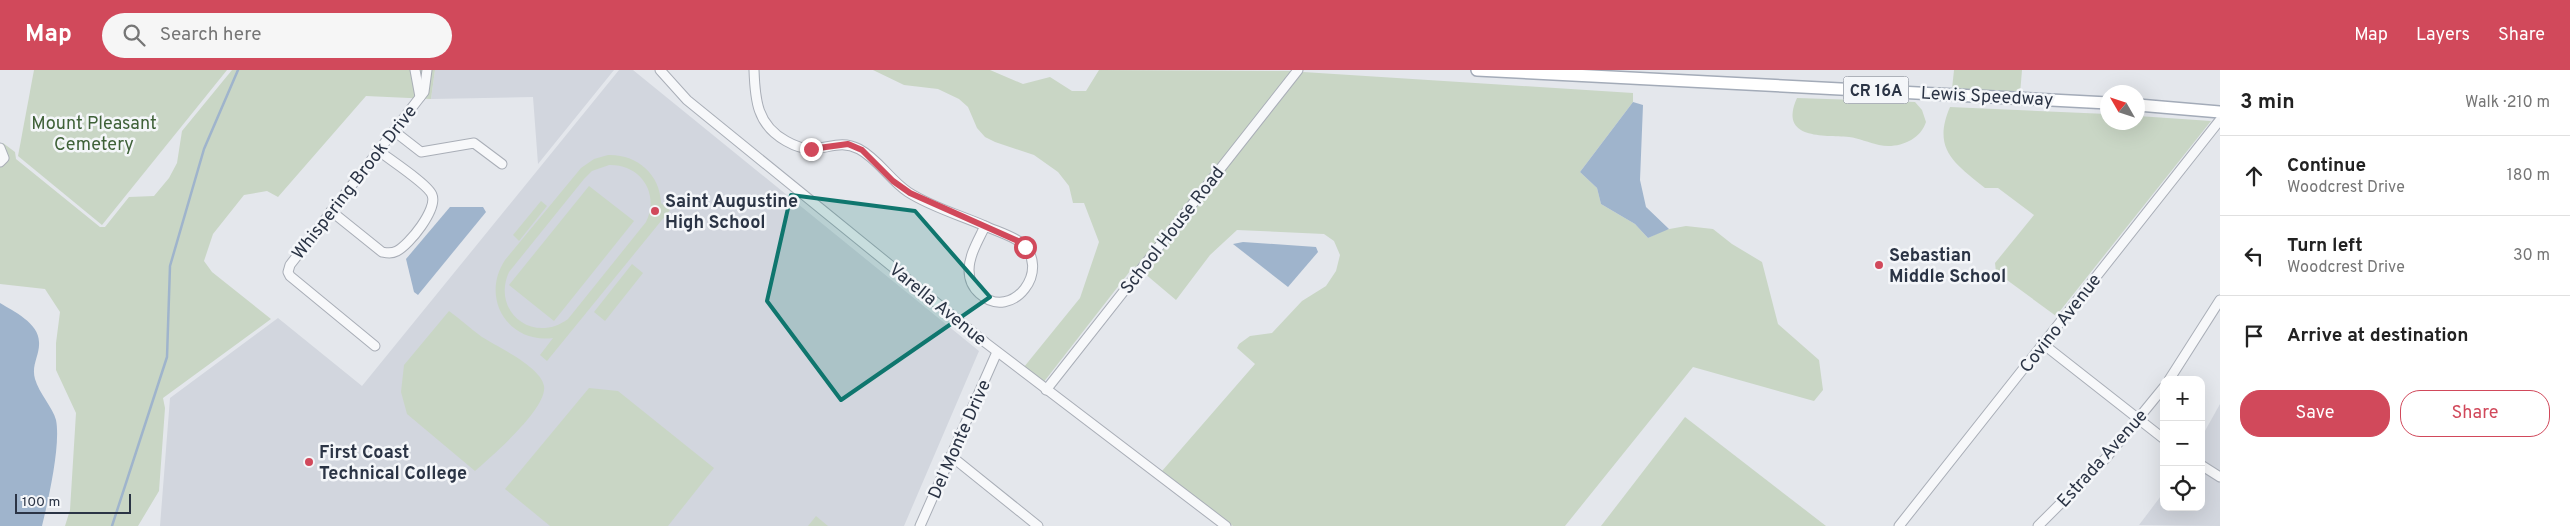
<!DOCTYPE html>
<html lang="en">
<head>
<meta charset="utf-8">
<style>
	:root { --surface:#fff; --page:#f6f6f6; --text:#222; --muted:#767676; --line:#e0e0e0; --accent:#d1495b }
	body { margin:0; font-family:Overpass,sans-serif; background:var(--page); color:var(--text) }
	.controls { position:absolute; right:15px; bottom:15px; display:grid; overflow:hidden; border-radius:10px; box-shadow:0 5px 20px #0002 }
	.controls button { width:45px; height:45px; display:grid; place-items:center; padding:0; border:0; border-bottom:1px solid var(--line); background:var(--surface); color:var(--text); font:25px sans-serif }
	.compass { position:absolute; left:2100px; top:15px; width:45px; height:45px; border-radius:50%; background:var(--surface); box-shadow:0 5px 20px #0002; rotate:309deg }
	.scale { position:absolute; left:15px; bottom:12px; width:116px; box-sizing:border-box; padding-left:5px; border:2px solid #2b3445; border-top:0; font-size:14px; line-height:18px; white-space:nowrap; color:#2b3445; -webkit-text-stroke:4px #f4f6f9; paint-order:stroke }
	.stop { position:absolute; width:15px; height:15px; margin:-11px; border:4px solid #d1495b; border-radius:50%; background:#fff }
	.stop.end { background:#d1495b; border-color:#fff; box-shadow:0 1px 5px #0008 }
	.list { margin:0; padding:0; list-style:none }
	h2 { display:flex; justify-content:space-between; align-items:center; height:65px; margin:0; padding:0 20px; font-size:21px }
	h2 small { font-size:16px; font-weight:400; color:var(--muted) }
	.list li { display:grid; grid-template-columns:32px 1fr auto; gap:15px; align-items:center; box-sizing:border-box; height:80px; padding:0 20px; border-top:1px solid var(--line) }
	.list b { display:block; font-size:19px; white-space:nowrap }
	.list p { margin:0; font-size:16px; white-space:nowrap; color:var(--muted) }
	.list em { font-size:16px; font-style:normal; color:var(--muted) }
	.actions { display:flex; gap:10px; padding:15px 20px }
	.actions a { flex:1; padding:11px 0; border:1px solid var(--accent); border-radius:20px; text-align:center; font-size:18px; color:var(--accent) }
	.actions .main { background:var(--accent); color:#fff }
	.icon { flex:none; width:28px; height:28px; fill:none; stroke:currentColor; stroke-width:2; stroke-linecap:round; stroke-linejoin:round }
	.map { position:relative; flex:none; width:2220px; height:456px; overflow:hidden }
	header { display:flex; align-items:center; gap:30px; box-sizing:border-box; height:70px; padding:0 25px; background:var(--accent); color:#fff }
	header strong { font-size:24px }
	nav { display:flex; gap:28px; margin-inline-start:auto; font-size:18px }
	.search { width:350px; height:45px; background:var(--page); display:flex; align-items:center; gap:12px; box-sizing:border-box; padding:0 18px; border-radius:28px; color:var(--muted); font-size:19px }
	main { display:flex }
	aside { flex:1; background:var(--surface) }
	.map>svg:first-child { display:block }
	.built { fill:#d2d6de }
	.green { fill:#c9d6c5; fill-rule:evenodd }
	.water { fill:#9fb4cc }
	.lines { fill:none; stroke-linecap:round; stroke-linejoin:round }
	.stream { stroke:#9fb4cc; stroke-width:2.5 }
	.minor-casing { stroke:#a9aeb7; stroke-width:11 }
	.major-casing { stroke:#a3abb8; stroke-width:14 }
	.minor { stroke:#f7f8fa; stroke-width:9 }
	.major { stroke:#fff; stroke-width:11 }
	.route { stroke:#d1495b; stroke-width:6 }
	.marked { fill:#0f766e; fill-opacity:0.2; stroke:#0f766e; stroke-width:4; stroke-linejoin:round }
	.poi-dot { fill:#d1495b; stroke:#f4f6f9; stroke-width:2 }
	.labels { text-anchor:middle; stroke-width:5; stroke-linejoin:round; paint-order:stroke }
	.shield { fill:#f4f6f9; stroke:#676e7b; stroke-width:1 }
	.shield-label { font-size:16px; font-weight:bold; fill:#2b3445 }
	.street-label { font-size:18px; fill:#2b3445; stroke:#f4f6f9 }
	.park-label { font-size:18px; fill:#3f6138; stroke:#f4f6f9 }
	.poi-label { font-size:18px; font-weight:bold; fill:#2b3445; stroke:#f4f6f9; text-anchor:start }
</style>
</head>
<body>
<header>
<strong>Map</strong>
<div class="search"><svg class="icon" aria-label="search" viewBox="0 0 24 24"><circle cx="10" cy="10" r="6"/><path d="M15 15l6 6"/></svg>Search here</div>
<nav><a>Map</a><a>Layers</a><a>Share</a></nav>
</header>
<main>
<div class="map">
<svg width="2220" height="456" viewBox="0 0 2220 456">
	<rect width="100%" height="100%" fill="#e4e7ec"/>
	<g class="built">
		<path d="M435,0H614L538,94L533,27L431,29Z"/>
		<path d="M619,0H633L979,281L904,456H160L170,328L278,248L362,316Z"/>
		<path d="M2220,334V402L2201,390V368Z"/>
		<path d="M2201,399L2220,411V456L2139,455L2164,422V437H2201Z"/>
	</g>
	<g class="green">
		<path d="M34,0H227L102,155L18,86Z"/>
		<path d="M232,0H435L431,29L366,26L278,127L267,121L244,125L213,164L204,191L212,202L271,249L163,328L165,338L159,421L138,456H65L70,440L76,343L56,300V273L60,242L45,219L0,214V79L3,73L15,82L16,89L100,157H105L129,127L154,126L169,108L177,93L182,61Z"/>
		<path d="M873,0H990L1023,14L1050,7L1072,21H1086L1099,0L1292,1L1137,198L1134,196L1043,313L1024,297L1080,228L1099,172L1084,133H1073L1069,116L1058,102L1034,85L995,72L985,67L977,58L968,37L959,29L938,19L904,15Z"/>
		<path d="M1954,0H2022L2020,24L1952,19Z"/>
		<path d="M1303,2L1633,23V32L1580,102L1597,118L1601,134L1635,154L1648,168L1664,160L1686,156L1713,159L1732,174L1762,192L1778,254L1819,290L1823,320L1814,331L1693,297L1565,456H1233L1162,401L1255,294L1237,278L1239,274L1250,266L1272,263L1302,231L1326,216L1336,201L1340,185L1334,171L1324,164L1237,160L1210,185L1176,230L1144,203Z"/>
		<path d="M1797,28L1915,32L1922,40L1926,52C1920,71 1897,79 1879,75C1869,73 1859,68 1849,67C1824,65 1778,70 1797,28Z"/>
		<path d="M1950,37L2107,44L2108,52H2138V46L2211,51L2056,246L1996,202L1995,193L2034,145L1998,118H1985C1954,93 1932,79 1950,37Z"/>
		<path d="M608,85C637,84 660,104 661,133L670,140L547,291L540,285L553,268C508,274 480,228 505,190L581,98L594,89ZM609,95C641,94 660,124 646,152L568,249C533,275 491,241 509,202L584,109L592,101Z"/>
		<path d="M589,116L634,151L554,251L509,215Z"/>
		<path d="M541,131L547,136L519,171L513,165Z"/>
		<path d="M632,194L643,203L605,251L594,242Z"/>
		<path d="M449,241C460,249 471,259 482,267C498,277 541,297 544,316C548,338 491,387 475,401L407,344L401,322L404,295Z"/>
		<path d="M589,318L618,321L714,398L668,456H550L505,419Z"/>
		<path d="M1685,347L1826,456H1601Z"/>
		<path d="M816,446L828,456H808Z"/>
	</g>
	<g class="water">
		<path d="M1633,32L1643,35L1640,110L1646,137L1669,159L1648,168L1635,154L1601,134L1597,118L1580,102Z"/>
		<path d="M450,137H483L486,142L418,225L414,222L406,189Z"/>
		<path d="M1243,172L1316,177L1318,182L1288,217L1233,174Z"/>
		<path d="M0,233C13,241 39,253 39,272C40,285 31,295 35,309C39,323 53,338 56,350C61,375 48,431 42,456H0Z"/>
	</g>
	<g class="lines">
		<path class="stream" d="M112,456L167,287L170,196L204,79L238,0"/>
		<defs>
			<g id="minor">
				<path d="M415,0L420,27"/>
				<path d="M660,0L687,30L986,273L1226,456"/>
				<path d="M754,0C755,30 757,55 786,71C793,75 804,79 812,79C830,78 841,70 859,79C878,89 890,110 908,122C931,137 960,145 985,156"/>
				<path d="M394,61L421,82L474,73L502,94"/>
				<path d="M0,78L4,88L0,92"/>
				<path d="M331,141L382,182C387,183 391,184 397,181C409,175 438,139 432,125C429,115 389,89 379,81"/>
				<path d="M985,156C996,161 1010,165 1020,172C1054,198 1012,253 980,224C973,218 969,209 969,200C969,185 979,169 985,156Z"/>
				<path d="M2043,274L2164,369"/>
				<path d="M375,276L290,206L288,202L290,195L424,22L427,0"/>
				<path d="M2169,310L2220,230"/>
				<path d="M1046,320L1298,0"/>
				<path d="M951,386L1038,456"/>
				<path d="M2201,395L2220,407"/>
				<path d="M920,456L997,282"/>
				<path d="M1899,456L2220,50"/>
				<path d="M2038,456L2106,388L2164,317"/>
			</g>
			<g id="major">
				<path d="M1477,0L2108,33"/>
				<path d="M2138,35L2220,42"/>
			</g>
		</defs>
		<use href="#minor" class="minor-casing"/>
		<use href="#major" class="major-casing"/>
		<use href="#minor" class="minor"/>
		<use href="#major" class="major"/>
	</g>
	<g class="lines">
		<path class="route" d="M811,79L848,74L862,80L893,111L910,123L1018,171L1025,177"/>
	</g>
	<path class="marked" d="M791,125L915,141L990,227L841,330L767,231Z"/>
	<g class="poi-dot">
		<circle cx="655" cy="141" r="5"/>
		<circle cx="1879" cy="195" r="5"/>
		<circle cx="309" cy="392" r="5"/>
	</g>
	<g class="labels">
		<rect class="shield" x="1843.5" y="6.5" width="65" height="27" rx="4"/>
		<g class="shield-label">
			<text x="1876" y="26">CR 16A</text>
		</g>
		<g class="street-label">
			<text transform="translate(1987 26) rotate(3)" y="6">Lewis Speedway</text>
			<text transform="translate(354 112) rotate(-52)" y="6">Whispering Brook Drive</text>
			<text transform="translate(1172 160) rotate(-52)" y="6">School House Road</text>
			<text transform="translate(938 234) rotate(39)" y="6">Varella Avenue</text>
			<text transform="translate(2060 253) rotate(-52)" y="6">Covino Avenue</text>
			<text transform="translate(959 369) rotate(-66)" y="6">Del Monte Drive</text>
			<text transform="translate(2102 388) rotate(-48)" y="6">Estrada Avenue</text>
		</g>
		<g class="park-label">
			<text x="94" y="59">Mount Pleasant<tspan x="94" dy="21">Cemetery</tspan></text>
		</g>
		<g class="poi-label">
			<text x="665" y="137">Saint Augustine<tspan x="665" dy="21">High School</tspan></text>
			<text x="1889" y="191">Sebastian<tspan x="1889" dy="21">Middle School</tspan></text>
			<text x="319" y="388">First Coast<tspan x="319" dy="21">Technical College</tspan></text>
		</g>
	</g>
</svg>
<div class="controls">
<button>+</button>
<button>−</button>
<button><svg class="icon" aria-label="locate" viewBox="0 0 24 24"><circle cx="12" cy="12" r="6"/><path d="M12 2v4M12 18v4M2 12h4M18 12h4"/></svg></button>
</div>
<svg class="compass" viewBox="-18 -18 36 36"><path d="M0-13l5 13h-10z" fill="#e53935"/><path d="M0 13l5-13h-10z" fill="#767676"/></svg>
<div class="scale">100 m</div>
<div class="stop" style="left:1025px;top:177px"></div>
<div class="stop end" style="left:811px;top:79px"></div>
</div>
<aside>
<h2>3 min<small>Walk · 210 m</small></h2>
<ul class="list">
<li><svg class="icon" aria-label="ahead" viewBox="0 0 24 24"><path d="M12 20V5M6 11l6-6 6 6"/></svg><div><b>Continue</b><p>Woodcrest Drive</p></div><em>180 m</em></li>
<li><svg class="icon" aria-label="left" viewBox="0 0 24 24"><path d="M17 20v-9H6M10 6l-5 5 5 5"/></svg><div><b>Turn left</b><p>Woodcrest Drive</p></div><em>30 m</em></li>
<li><svg class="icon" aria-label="arrive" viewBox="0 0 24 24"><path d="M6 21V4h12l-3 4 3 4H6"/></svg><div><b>Arrive at destination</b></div></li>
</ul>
<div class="actions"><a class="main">Save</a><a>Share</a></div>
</aside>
</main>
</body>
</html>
